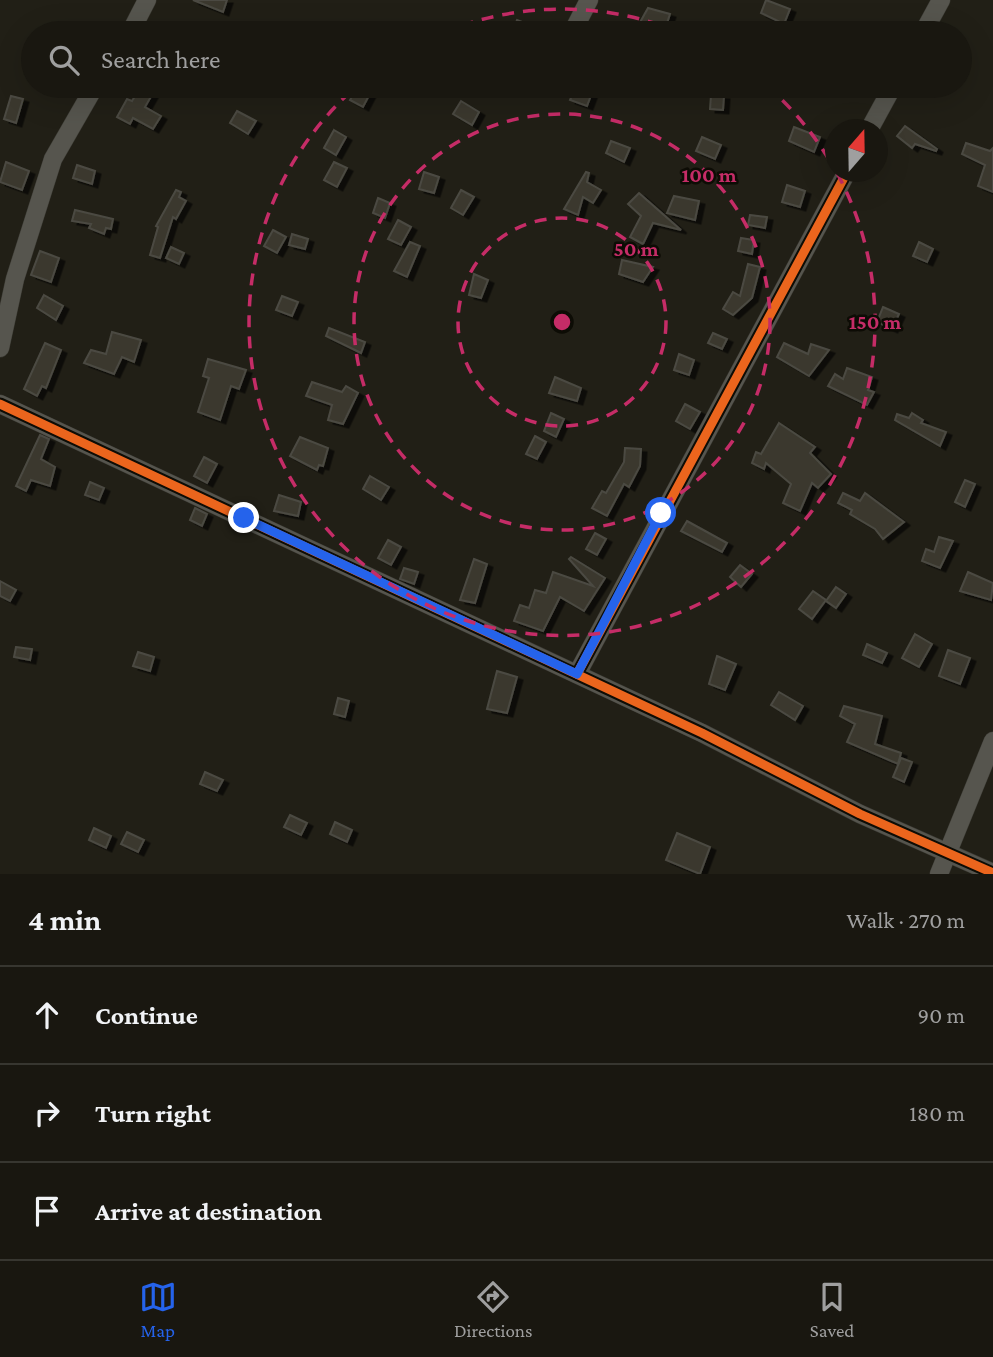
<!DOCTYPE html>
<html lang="en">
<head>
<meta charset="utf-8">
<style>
	:root { --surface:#191710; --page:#222019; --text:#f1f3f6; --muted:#9f9f9f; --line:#373630; --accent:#2563eb }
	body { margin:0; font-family:"Crimson Pro",serif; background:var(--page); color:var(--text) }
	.compass { position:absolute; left:825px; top:119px; width:63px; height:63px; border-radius:50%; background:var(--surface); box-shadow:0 7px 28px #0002; rotate:20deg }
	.stop { position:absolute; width:21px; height:21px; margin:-16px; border:5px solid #2563eb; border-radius:50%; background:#fff }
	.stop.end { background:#2563eb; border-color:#fff; box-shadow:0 2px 7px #0008 }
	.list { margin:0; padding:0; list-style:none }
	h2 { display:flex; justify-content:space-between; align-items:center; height:91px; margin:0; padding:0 28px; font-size:30px }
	h2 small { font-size:23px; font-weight:400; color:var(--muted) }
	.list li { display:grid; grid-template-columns:46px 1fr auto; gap:21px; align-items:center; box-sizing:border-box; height:98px; padding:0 28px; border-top:2px solid var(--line) }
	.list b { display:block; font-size:26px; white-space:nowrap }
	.list em { font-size:23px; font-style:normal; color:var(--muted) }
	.icon { flex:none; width:38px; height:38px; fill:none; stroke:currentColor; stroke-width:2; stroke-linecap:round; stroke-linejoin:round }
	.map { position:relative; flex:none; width:993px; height:874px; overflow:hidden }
	.search { position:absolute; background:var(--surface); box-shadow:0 7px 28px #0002; left:21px; right:21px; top:21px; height:77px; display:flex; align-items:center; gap:18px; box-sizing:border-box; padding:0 24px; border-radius:38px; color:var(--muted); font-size:26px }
	.sheet { height:385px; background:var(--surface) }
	nav { display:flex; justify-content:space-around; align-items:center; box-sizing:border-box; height:98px; border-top:2px solid var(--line); background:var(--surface); font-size:19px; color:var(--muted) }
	nav a { display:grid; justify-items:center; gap:4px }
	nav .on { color:var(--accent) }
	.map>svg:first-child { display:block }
	.building { fill:#3b392f; stroke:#4b4a42; stroke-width:2; filter:url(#shadow) }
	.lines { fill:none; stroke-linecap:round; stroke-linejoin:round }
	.minor-casing { stroke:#3c3b34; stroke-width:19 }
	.minor { stroke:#56554e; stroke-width:18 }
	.cycleway-casing { stroke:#0d0c05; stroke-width:13 }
	.cycleway { stroke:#eb651d; stroke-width:9 }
	.route { stroke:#2563eb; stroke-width:9 }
	.ring { fill:none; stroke:#c52c67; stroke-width:3.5; stroke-dasharray:12 9 }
	.centre { fill:#c52c67; stroke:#0d0c05; stroke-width:3.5 }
	.ring-label { font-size:21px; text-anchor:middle; font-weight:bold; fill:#c52c67; stroke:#0d0c05; stroke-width:5; stroke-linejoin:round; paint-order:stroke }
</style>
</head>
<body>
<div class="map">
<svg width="993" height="874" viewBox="0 0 993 874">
	<defs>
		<filter id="shadow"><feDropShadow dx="5.5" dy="3.5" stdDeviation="0" flood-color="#0009"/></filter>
	</defs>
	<rect width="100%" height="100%" fill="#211f16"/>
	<g class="building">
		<path d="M193,0H227L223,12Z"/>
		<path d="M766,0L790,9L784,24L761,13Z"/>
		<path d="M648,8L670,14L664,33H634Z"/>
		<path d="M517,20L549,33H512Z"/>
		<path d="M141,86H157L145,107L161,116L153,129L133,118L130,124L117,117L127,99L132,101Z"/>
		<path d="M358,86H374L363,107L350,100Z"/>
		<path d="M576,86L593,90L587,106L570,100Z"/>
		<path d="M711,95L724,96L723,110L710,109Z"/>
		<path d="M11,96L23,99L16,123L4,119Z"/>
		<path d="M461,101L479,112L472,125L453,114Z"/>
		<path d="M237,111L256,121L248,134L230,123Z"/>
		<path d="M905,126L937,149L936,151L915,144L912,148L897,136Z"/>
		<path d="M794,127L820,137L814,152L789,141Z"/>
		<path d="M334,130L346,137L336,155L324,148Z"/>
		<path d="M702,137L721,145L715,159L696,151Z"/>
		<path d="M611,141L630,148L624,162L606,153Z"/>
		<path d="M966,143L990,151L993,148V192L978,186L985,165L962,154Z"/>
		<path d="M6,162L29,171L22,190L0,182Z"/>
		<path d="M334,162L347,168L337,187L324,180Z"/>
		<path d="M77,165L95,171L92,184L73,178Z"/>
		<path d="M424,172L439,177L434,193L419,189Z"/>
		<path d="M586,172L589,173L587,182L601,190L593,203L583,197L578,215L564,209Z"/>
		<path d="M787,185L805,191L800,207L782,202Z"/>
		<path d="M176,190L181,192L179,197L186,201L176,219L173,217L160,258L150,255L158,227L156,226Z"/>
		<path d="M461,190L474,197L463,215L451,208Z"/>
		<path d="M639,193L681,230L653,223L643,244L630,237L641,216L628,204Z"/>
		<path d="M674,196L699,201L695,220L667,213Z"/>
		<path d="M378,198L390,203L385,218L373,213Z"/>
		<path d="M75,210L113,219L111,229L106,228L104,234L89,228L91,224L72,221Z"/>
		<path d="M750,215L767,217L765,228L748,225Z"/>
		<path d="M398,220L411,227L401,245L388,239Z"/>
		<path d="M273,230L286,237L277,253L264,246Z"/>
		<path d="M292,234L308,239L305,249L289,245Z"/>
		<path d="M741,238L754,240L752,254L738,251Z"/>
		<path d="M410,242L420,246L407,277L394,271Z"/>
		<path d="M919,242L933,249L927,262L913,256Z"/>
		<path d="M171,247L184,253L179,264L166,258Z"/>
		<path d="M40,251L59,258L51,282L31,275Z"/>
		<path d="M622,260L653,267L643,282L619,274Z"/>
		<path d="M748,264L760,267L752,298L733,315L723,309L733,292L740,296Z"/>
		<path d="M474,274L488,280L481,298L469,295Z"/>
		<path d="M44,295L63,306L56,320L37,308Z"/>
		<path d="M282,296L298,302L292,316L276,310Z"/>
		<path d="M883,307L899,314L892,329L877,322Z"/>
		<path d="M329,328L365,342L361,353L326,336Z"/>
		<path d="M112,332L141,340L134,362L122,357L114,374L84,363L91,350L106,354Z"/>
		<path d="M713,333L727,339L722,349L708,343Z"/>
		<path d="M45,343L61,350L46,388L42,386L37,396L24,389Z"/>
		<path d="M784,343L808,354L811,344L829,350L809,376L777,357Z"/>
		<path d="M679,354L694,360L689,375L674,370Z"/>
		<path d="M208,359L246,370L239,389L231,386L220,420L198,412L209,378L203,376Z"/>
		<path d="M847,368L872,377L868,390L874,392L867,405L828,386L835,374L843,379Z"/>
		<path d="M555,377L581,388L577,401L549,393Z"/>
		<path d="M312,382L342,392L346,386L358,393L343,424L328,420L332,405L306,396Z"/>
		<path d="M685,404L700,412L690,429L676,421Z"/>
		<path d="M551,413L564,419L556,437L544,431Z"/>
		<path d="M912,413L923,420L921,423L946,432L940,446L895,420L897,414L909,418Z"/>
		<path d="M779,423L815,447L810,453L831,474L818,488L812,483L800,511L783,503L791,484L766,463L764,469L752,463L756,452L761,454Z"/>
		<path d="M40,435L49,439L41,459L55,467L50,486L31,480L26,491L16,486Z"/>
		<path d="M535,436L546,442L537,459L526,454Z"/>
		<path d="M300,437L328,448L323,466L319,465L317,470L290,456Z"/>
		<path d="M625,448L641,449L640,466L629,487L624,484L607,516L592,508L602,491L606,493L624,462Z"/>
		<path d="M204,457L217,464L207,483L194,476Z"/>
		<path d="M370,476L389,487L381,500L363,489Z"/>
		<path d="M965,480L975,484L965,507L955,502Z"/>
		<path d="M90,482L104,488L99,500L85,495Z"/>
		<path d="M843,493L860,501L865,493L904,522L883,539L875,529L850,514L852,510L838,503Z"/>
		<path d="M279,495L301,502L298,516L274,511Z"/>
		<path d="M195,508L207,514L202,526L190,520Z"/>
		<path d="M687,521L727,543L722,552L681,531Z"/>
		<path d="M595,533L606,539L597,555L586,549Z"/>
		<path d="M939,537L953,541L940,568L922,561L926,549L934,552Z"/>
		<path d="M388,540L401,547L391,565L378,558Z"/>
		<path d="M571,557L605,578L584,611L560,597L543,631L514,621L520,605L529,608L535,590L546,593L553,572L593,586L569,559Z"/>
		<path d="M474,559L487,564L475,603L460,600Z"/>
		<path d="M740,565L752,574L741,587L730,577Z"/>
		<path d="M404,568L418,572L414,584L400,579Z"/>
		<path d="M968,572L993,583L991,600L960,591Z"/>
		<path d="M0,581L16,590L10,601L0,596Z"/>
		<path d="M836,587L846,594L836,608L826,601Z"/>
		<path d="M813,591L826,600L812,619L799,609Z"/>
		<path d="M915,634L932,644L919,667L902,658Z"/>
		<path d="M867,644L887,653L882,663L863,655Z"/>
		<path d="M16,647L32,649L30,660L14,657Z"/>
		<path d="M948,650L970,658L960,684L939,676Z"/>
		<path d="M138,652L154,657L150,671L133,666Z"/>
		<path d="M717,656L736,664L725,690L709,684Z"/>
		<path d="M497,671L517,677L507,713L487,709Z"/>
		<path d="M779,692L803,706L795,720L771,705Z"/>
		<path d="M338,698L349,701L345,717L334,714Z"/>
		<path d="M844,706L882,716L875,744L901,753L898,764L847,742L855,724L840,716Z"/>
		<path d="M901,758L912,762L904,782L893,777Z"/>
		<path d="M205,772L223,780L217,791L200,784Z"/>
		<path d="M290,815L307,823L301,835L284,827Z"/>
		<path d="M335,822L352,830L347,842L330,834Z"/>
		<path d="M94,828L111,836L106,848L89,840Z"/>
		<path d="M127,832L144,840L138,852L121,844Z"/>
		<path d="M677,833L710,847L700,874L666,860Z"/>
	</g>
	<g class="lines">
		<defs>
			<g id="minor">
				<path d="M130,33L147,0"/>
				<path d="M572,33L589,0"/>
				<path d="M923,33L941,0"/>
				<path d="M869,130L893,86"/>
				<path d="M0,348L15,279L53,159L95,86"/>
				<path d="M0,404L702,733L860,814L993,873"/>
				<path d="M577,674L847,172"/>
				<path d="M939,874L993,741"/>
			</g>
		</defs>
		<use href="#minor" class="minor-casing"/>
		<use href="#minor" class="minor"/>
		<defs>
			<g id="cycleway">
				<path d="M0,404L702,733L860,814L993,873"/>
				<path d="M577,674L847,172"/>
			</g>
		</defs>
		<use href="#cycleway" class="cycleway-casing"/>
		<use href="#cycleway" class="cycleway"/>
	</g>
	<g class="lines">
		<path class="route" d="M244,518L577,674L661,513"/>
	</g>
	<g class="ring">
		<circle cx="562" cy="322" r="104"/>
		<circle cx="562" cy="322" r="208"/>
		<path d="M442 33A313 313 0 0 1 682 33M767 86A313 313 0 0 1 834 168M837 173A313 313 0 1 1 357 86"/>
	</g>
	<circle cx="562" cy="322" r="10" class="centre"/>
	<g class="ring-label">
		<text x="709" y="182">100 m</text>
		<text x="636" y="256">50 m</text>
		<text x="875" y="329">150 m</text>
	</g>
</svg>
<svg class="compass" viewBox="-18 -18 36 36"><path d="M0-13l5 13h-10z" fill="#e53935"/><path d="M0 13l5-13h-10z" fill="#9f9f9f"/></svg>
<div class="stop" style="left:661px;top:513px"></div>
<div class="stop end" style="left:244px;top:518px"></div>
<div class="search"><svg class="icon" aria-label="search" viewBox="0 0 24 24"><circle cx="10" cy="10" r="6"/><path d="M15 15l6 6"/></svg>Search here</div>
</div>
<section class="sheet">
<h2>4 min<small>Walk · 270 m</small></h2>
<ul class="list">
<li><svg class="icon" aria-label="ahead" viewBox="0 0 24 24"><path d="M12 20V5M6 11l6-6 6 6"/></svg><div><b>Continue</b></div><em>90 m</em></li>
<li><svg class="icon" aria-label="right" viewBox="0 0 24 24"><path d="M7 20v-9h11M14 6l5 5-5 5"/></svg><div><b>Turn right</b></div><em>180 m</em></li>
<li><svg class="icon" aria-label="arrive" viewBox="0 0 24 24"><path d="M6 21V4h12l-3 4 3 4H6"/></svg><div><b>Arrive at destination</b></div></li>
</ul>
</section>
<nav>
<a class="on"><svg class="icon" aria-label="map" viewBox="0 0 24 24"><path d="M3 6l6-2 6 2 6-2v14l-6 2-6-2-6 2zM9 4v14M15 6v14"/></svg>Map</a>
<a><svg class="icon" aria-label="directions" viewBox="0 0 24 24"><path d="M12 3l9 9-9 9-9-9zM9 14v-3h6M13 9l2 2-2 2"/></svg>Directions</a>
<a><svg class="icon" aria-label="saved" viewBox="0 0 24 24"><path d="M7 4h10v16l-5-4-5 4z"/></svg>Saved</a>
</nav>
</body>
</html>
